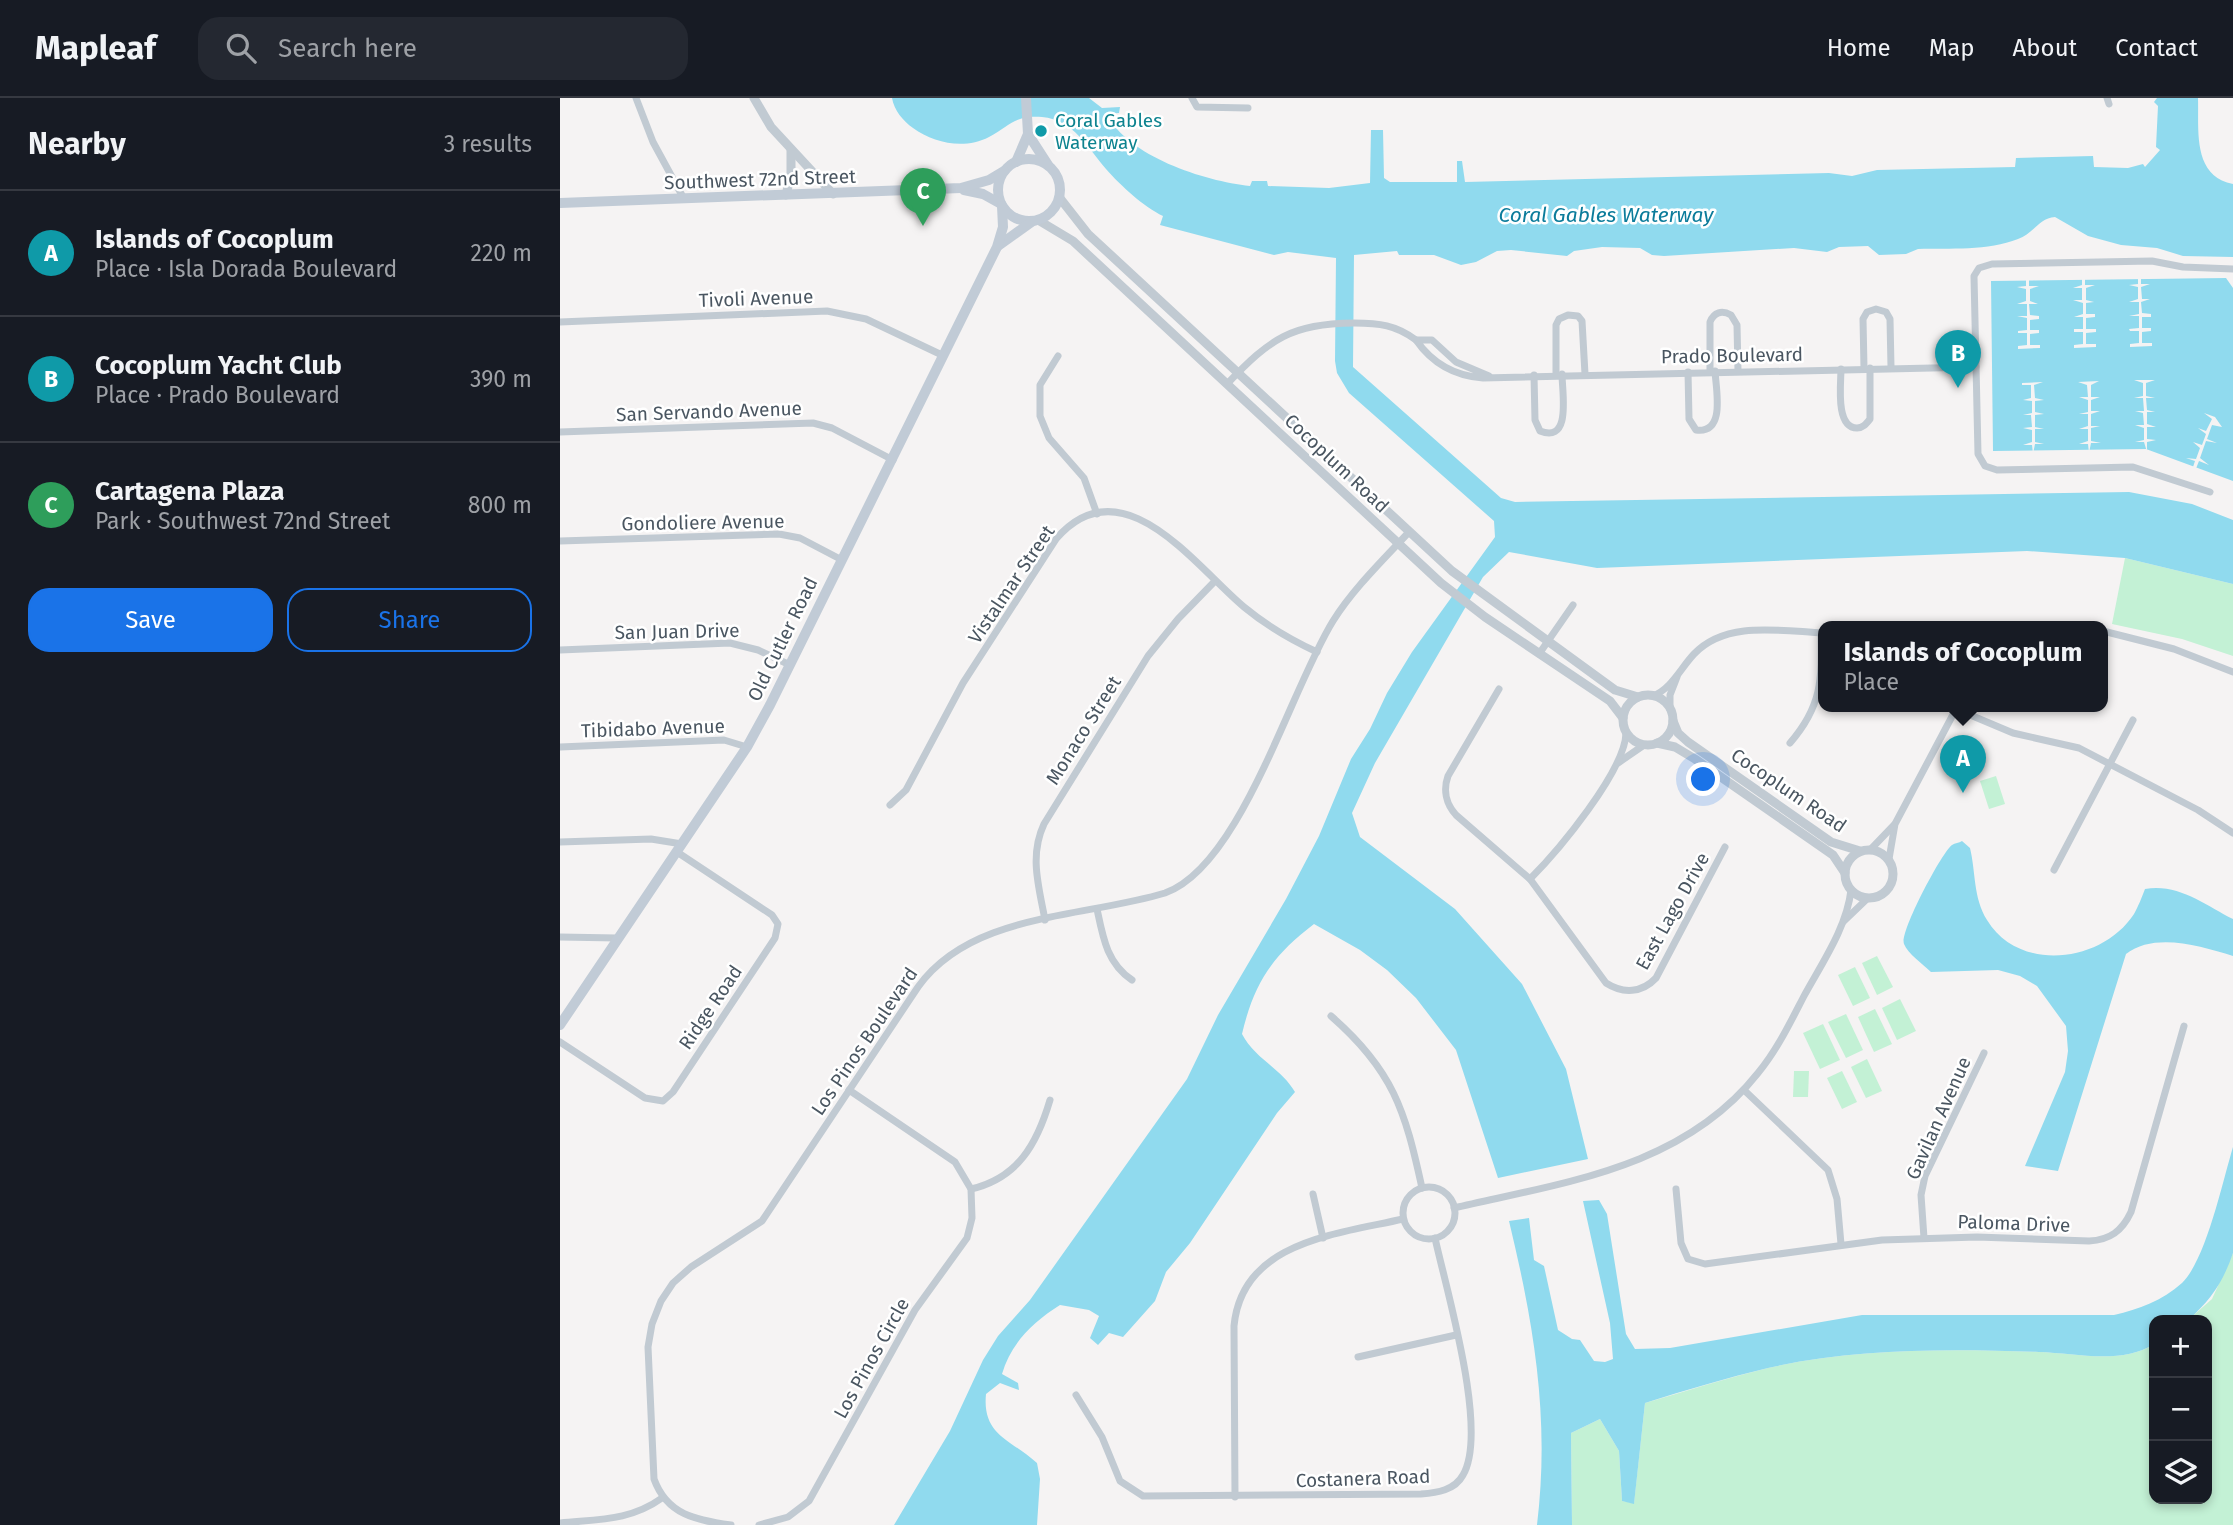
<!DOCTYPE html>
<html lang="en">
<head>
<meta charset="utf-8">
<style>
	:root { --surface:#171b24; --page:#242831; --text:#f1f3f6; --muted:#9ea1a6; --line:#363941; --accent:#1a73e8 }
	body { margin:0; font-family:"Fira Sans",sans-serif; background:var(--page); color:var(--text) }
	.controls { position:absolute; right:21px; bottom:21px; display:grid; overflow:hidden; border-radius:14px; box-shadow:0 4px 10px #0003 }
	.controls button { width:63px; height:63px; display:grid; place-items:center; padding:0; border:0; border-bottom:2px solid var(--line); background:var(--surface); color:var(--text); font:35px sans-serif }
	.you { position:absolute; left:1144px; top:682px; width:24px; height:24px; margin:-18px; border:5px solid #fff; border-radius:50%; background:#1a73e8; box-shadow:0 0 0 10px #1a73e833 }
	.badge { display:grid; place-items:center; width:46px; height:46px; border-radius:50%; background:var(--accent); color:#fff; font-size:23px; font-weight:700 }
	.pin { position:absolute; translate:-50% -58px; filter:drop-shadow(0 2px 4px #0008) }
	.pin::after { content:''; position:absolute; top:37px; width:24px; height:21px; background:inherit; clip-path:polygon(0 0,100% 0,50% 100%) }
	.popup { position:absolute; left:1258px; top:523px; width:290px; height:91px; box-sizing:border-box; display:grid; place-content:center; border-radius:14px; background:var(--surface); filter:drop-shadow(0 2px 5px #0005); font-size:23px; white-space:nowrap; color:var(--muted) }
	.popup b { font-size:26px; color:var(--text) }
	.popup::after { content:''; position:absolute; left:50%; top:100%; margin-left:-14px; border:14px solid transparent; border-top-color:var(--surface) }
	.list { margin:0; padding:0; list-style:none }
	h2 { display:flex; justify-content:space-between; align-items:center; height:91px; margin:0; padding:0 28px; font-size:30px }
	h2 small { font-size:23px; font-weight:400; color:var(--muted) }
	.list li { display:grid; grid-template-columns:46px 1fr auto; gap:21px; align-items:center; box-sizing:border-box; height:126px; padding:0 28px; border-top:2px solid var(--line) }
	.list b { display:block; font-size:26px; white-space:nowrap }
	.list p { margin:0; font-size:23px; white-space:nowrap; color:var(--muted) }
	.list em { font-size:23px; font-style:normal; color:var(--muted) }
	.actions { display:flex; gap:14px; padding:21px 28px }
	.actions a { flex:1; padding:16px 0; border:2px solid var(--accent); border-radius:21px; text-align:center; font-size:24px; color:var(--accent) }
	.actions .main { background:var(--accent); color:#fff }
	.icon { flex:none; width:38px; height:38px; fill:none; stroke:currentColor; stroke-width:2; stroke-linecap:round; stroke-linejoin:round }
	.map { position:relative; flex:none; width:1673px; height:1427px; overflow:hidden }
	header { display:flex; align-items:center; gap:42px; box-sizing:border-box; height:98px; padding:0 35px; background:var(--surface); border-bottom:2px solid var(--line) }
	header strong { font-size:33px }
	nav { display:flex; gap:38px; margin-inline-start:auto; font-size:24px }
	.search { width:490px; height:63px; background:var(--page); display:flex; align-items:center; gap:18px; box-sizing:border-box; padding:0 24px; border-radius:21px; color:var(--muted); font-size:26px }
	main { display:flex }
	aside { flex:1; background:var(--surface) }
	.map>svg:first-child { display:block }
	.green { fill:#c3f1d5 }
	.water { fill:#90daee }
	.pier { fill:#f5f3f3 }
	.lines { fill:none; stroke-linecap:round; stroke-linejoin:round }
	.minor { stroke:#c1cad2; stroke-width:7 }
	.tertiary { stroke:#c1cad2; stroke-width:9 }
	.secondary { stroke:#c1cbd6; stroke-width:10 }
	.culture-dot { fill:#0f9aa8; stroke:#fff; stroke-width:2.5 }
	.labels { text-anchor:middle; stroke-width:5; stroke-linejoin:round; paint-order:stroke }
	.culture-label { font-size:19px; fill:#0d838f; stroke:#fff; text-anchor:start }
	.street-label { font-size:19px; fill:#4a5661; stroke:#fff }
	.water-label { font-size:21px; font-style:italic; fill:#0c7c9b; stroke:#fff }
</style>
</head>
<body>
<header>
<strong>Mapleaf</strong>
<div class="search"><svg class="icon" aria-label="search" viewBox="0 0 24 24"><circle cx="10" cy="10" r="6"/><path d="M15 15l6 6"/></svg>Search here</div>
<nav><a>Home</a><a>Map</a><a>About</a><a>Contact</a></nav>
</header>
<main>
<aside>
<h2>Nearby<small>3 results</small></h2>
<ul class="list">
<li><span class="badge" style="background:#0f9aa8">A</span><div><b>Islands of Cocoplum</b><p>Place · Isla Dorada Boulevard</p></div><em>220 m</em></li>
<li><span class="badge" style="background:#0f9aa8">B</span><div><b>Cocoplum Yacht Club</b><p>Place · Prado Boulevard</p></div><em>390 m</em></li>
<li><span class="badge" style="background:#2e9e5b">C</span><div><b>Cartagena Plaza</b><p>Park · Southwest 72nd Street</p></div><em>800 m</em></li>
</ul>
<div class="actions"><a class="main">Save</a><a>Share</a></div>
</aside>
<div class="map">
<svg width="1673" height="1427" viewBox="0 0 1673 1427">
	<rect width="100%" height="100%" fill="#f5f3f3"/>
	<g class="green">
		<path d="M1565,460L1673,486V558L1622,541L1552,526Z"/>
		<path d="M1436,678L1445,706L1429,711L1420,683Z"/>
		<path d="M1317,858L1333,889L1317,897L1302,865Z"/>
		<path d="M1295,869L1310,900L1293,908L1278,877Z"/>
		<path d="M1340,901L1356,933L1337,942L1322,910Z"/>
		<path d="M1315,911L1332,946L1314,954L1298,919Z"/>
		<path d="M1286,916L1303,952L1286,960L1268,924Z"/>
		<path d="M1263,926L1280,962L1260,971L1243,935Z"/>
		<path d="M1307,961L1322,993L1306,1000L1291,969Z"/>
		<path d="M1234,973H1249L1248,999H1233Z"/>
		<path d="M1282,973L1297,1004L1282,1011L1267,980Z"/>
		<path d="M1673,1155V1427H1012L1011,1335L1040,1321L1059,1353L1062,1403L1074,1405L1085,1305C1126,1293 1167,1280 1208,1270C1295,1250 1390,1251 1479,1254C1515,1255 1562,1267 1594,1246V1401H1647V1222H1628L1652,1201Z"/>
	</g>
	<g class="water">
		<path d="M332,0H529L542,10L560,9L559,15L547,16C567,58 644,83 690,88L692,83H707L708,88L769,90L810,85L811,32H823L824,80L830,84H897V63H902L905,84L1269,75L1292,78L1317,72L1455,69L1456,60L1533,58L1534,69L1568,70L1583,66L1585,69L1600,52L1596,49L1598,8L1594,4L1597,0H1638C1639,32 1632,78 1673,86V159L1623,158L1597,150L1561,147L1528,138L1495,119C1479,120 1473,136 1458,141C1428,153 1390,150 1358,151L1346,156L1319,157L1308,148L1279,149L1267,154L1234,150L1104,158L1092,157L1080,150L1042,149L1014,153L1007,158L951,152L937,153L916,164L901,167L874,157H839L837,153L794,157L793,269L941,400L955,404L1569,394L1632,406L1673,422V486L1565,460L1467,453L1037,470L949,454L923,479L815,665L792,715L800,739L895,811L962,886L1006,971L1028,1061L938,1080L896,952L856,900L827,872L800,852L754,826C712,858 694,885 682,936C695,961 721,970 735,994L717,1015L630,1145L606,1174L595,1203L563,1239L549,1235L538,1247L530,1240L539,1218L529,1212L500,1207C473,1224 451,1245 442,1276L458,1285L459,1292L440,1285L426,1296C422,1337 450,1341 477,1365L480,1381L477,1427H334L390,1333L423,1262L438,1238L470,1202L627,981L658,917L726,801L759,738L791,661L810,631L827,595L852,554L935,439L934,423L789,295L777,275L775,263L776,160L728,154L714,157L600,127L603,118C584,109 561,88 546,71C527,49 514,22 482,19C454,17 450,28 429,39C404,52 374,45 353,30C343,23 334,12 332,0Z"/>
		<path d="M1666,180L1673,190V383L1586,351L1433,353L1431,183Z"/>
		<path d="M1402,743L1410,750C1416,775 1413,799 1427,822C1459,875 1542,865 1574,816C1578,809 1582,799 1585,791C1618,785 1645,807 1673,821V858C1640,848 1595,834 1566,856L1498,1073L1465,1068L1505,974L1508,953L1506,928L1477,888L1460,878L1438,872L1371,874C1363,866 1348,856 1344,846C1339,835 1382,754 1392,747C1395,745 1399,745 1402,743Z"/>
		<path d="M1673,1049V1155C1663,1184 1651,1202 1628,1222H1594V1246C1562,1267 1515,1255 1479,1254C1390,1251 1295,1250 1208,1270C1167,1280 1125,1292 1085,1305L1074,1406L1062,1403L1059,1353L1040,1321L1011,1335L1012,1427H977C990,1320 974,1227 949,1123L969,1120L974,1162L984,1168L998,1232L1012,1241L1020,1242L1034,1263L1045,1264L1053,1261L1050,1225L1023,1103L1039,1102L1047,1116L1066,1236L1075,1251L1110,1250L1302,1217H1554C1579,1211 1602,1203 1622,1185C1646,1162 1663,1082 1673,1049Z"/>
	</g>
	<g class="pier">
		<path d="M1578,177H1581V186H1590L1581,189L1582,201H1590L1581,204L1582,215L1591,216V219H1582V230H1591V233L1582,234V245H1592V248L1570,249V246L1579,245V233H1570L1569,231L1579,230V218H1569L1579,216V204H1569L1578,201V189L1569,187L1578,186Z"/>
		<path d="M1522,178H1525V187H1535L1526,190V202L1534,204L1526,205V216H1535V219L1526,220V231H1536V234L1526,235V246H1536V249L1514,250V247L1523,246V234H1514V231H1523V219H1514L1523,216V205L1513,202H1522V190H1513L1522,187Z"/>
		<path d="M1466,179H1469V188H1479L1470,191V203L1478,206H1469L1470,217L1479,218V221L1470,222V232H1479V235L1470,236V247H1480V250L1458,251V248L1467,247V235H1458V233L1467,232V220L1457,218H1467V206H1457L1466,203V191L1457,189L1466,188Z"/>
		<path d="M1574,282H1595L1586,285V298L1595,300H1586L1587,312L1595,314H1587V326L1596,329H1587V341L1596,342L1587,344V354L1584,344H1575L1584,342V330L1575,327H1584L1583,315L1575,313H1584L1583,300H1574L1583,298V285Z"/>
		<path d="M1539,283L1531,287V299H1540L1531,302V313H1540L1531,316V328H1540L1531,330V343L1541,345H1531L1529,355L1528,346H1519L1528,343V331H1519L1528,328V316H1519L1528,314V302L1519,299H1528L1527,287L1518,284Z"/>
		<path d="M1483,284L1474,287L1475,300L1484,302L1475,303V314L1484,316L1475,317V329L1484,331H1475V344L1484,346H1475L1473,356L1472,347H1463L1472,344V332L1463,330L1472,329L1471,317H1463L1472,315V303L1463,302L1471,300V287H1462V285Z"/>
		<path d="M1644,315L1655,319L1662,329L1652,327L1647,341L1657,345L1646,343L1640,360L1649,367L1639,363L1635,373L1632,372L1635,363L1626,360L1636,361L1640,350L1633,344L1642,347L1646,336L1638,330L1646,333L1652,321Z"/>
	</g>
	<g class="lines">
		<g class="minor">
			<path d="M76,0L93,44L124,101"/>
			<path d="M632,0L637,9L688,10"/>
			<path d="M1547,0L1549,6"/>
			<path d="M0,224L267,213L306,221L384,258"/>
			<path d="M498,258L480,287V318L489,340L524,380L537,416"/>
			<path d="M1304,270L1303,221L1307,214L1316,211L1326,214L1330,221L1331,269"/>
			<path d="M1281,271C1281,285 1275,330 1297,330C1303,330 1306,326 1310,321V270"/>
			<path d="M1150,273V224C1154,214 1162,212 1171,217L1177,227L1178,273"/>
			<path d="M1128,274L1129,321L1136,332C1166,336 1156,292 1155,273"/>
			<path d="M974,277L975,322L980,333C1012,346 1002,294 1002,276"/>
			<path d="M996,277V227L999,221L1008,217L1018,218L1022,223L1025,276"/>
			<path d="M929,278L896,264L872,242H856C872,265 895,278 923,280L1416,269"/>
			<path d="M667,286C711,240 731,226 794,225C819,225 836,227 856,242"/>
			<path d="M0,334L253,325L272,330L333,362"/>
			<path d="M1650,394L1573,369L1437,372L1425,368L1418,356L1414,178L1419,170L1432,166L1592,163L1623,169L1673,171"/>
			<path d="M0,443L219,436L240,440L282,462"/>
			<path d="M1543,533L1614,551L1673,574"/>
			<path d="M0,552L170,545L198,552L230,567"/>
			<path d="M979,556L1013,507"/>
			<path d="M939,591L888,678C883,692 886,706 896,717L970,781L1046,885C1063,896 1082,895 1096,880L1165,749"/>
			<path d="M1093,598C1112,590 1120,571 1134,556C1166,522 1221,533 1263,535"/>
			<path d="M1110,611V597L1117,579"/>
			<path d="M1396,611L1453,635L1519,650L1638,712L1673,735"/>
			<path d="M1230,645C1262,608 1262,582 1261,535"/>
			<path d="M0,649L164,642L187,649"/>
			<path d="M1058,665L1084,647"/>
			<path d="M330,707L346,692L403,585L496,441C562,364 636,469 684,509C707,528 731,542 757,554"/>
			<path d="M0,744L91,741L122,746"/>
			<path d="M1311,751L1334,727"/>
			<path d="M1329,761L1335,726L1397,609"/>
			<path d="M1494,772L1573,622"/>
			<path d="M970,781C998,753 1065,673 1066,635"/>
			<path d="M537,811C543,840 547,865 572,882"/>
			<path d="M485,822C479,789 469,758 484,726L588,558L618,521L655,483"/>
			<path d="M1284,823L1308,800"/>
			<path d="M0,839L57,840"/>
			<path d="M771,918C833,972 845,1012 862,1090"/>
			<path d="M0,944L85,1000L103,1003L113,994L215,840L218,826L212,817L117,754"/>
			<path d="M1184,992L1268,1072L1277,1101L1281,1146"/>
			<circle cx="869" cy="1115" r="26"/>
			<path d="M411,1091C458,1080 477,1046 490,1002"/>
			<path d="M1116,1091L1121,1145L1128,1161L1145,1166L1322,1142L1417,1139L1529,1143C1550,1142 1562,1133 1571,1114L1624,928"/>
			<path d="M753,1096L763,1140"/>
			<path d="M894,1110C1005,1084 1123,1070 1198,975C1217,952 1230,925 1244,898C1262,865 1287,829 1291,792"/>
			<path d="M1364,1140L1361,1097L1365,1078L1424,955"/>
			<path d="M798,1259L896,1237"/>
			<path d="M516,1297L542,1339L560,1383L583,1398L861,1396C877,1395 895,1392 903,1377C929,1333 886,1191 875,1140"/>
			<path d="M675,1399L674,1228C682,1143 778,1136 843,1121"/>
			<path d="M0,1425C38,1421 70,1423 102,1400"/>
			<path d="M171,1427C136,1422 107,1417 94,1381L88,1249L92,1226L101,1203L113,1185L131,1169L202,1123L358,889C411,815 522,820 605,795C681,768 730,592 773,523C793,491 823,462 849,434"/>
			<path d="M199,1427L228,1419L249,1403L355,1212L407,1140L412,1120L411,1091L395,1064L289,992"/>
		</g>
		<g class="tertiary">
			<path d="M194,0L211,29L273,96"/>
			<path d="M226,97L231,76V52"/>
			<path d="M499,99L528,136L892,473L1055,592L1078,599"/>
			<path d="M478,122L513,143L881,485L925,519L1050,603L1063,620"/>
			<circle cx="1088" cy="622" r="25"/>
			<path d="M1113,623L1118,635L1128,644L1271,744L1300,753"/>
			<path d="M1097,645L1115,649L1135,661L1273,757L1285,775"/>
			<circle cx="1309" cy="776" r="24"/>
		</g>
		<g class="secondary">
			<path d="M468,36L488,67"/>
			<circle cx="469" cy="92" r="31"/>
			<path d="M456,64L468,36L466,0"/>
			<path d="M404,92L423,96L441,106"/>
			<path d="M0,105L401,90L429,82L444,73"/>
			<path d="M438,148L473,123"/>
			<path d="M0,927L187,649L210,607L437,149L443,129L442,108"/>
		</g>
	</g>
	<circle class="culture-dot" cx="481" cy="33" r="7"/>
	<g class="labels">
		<g class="culture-label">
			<text x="495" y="29">Coral Gables<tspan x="495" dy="22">Waterway</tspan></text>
		</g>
		<g class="street-label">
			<text transform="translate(200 81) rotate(-2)" y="7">Southwest 72nd Street</text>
			<text transform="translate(196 200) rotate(-2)" y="7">Tivoli Avenue</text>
			<text transform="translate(1172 257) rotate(-1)" y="7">Prado Boulevard</text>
			<text transform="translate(149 313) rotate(-2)" y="7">San Servando Avenue</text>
			<text transform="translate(777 365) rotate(43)" y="7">Cocoplum Road</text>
			<text transform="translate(143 424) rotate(-1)" y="7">Gondoliere Avenue</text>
			<text transform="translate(451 486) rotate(-56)" y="7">Vistalmar Street</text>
			<text transform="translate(117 533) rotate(-1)" y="7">San Juan Drive</text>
			<text transform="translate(222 541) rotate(-64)" y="7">Old Cutler Road</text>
			<text transform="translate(93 630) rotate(-2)" y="7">Tibidabo Avenue</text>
			<text transform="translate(523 632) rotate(-58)" y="7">Monaco Street</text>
			<text transform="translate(1229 692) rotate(34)" y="7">Cocoplum Road</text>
			<text transform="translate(1112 813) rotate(-61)" y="7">East Lago Drive</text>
			<text transform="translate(150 909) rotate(-56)" y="7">Ridge Road</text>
			<text transform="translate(304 943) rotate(-56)" y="7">Los Pinos Boulevard</text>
			<text transform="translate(1378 1020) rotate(-66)" y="7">Gavilan Avenue</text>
			<text transform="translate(1454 1125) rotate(2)" y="7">Paloma Drive</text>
			<text transform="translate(311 1260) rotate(-61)" y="7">Los Pinos Circle</text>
			<text transform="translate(803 1380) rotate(-2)" y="7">Costanera Road</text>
		</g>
		<g class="water-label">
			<text x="1046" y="124">Coral Gables Waterway</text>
		</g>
	</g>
</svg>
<div class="controls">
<button>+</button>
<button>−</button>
<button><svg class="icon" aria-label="layers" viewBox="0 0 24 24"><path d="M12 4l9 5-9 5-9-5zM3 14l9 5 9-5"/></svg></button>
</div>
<div class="you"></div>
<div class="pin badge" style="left:1403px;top:695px;background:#0f9aa8">A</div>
<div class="popup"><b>Islands of Cocoplum</b>Place</div>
<div class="pin badge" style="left:1398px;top:290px;background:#0f9aa8">B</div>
<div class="pin badge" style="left:363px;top:128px;background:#2e9e5b">C</div>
</div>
</main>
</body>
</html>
